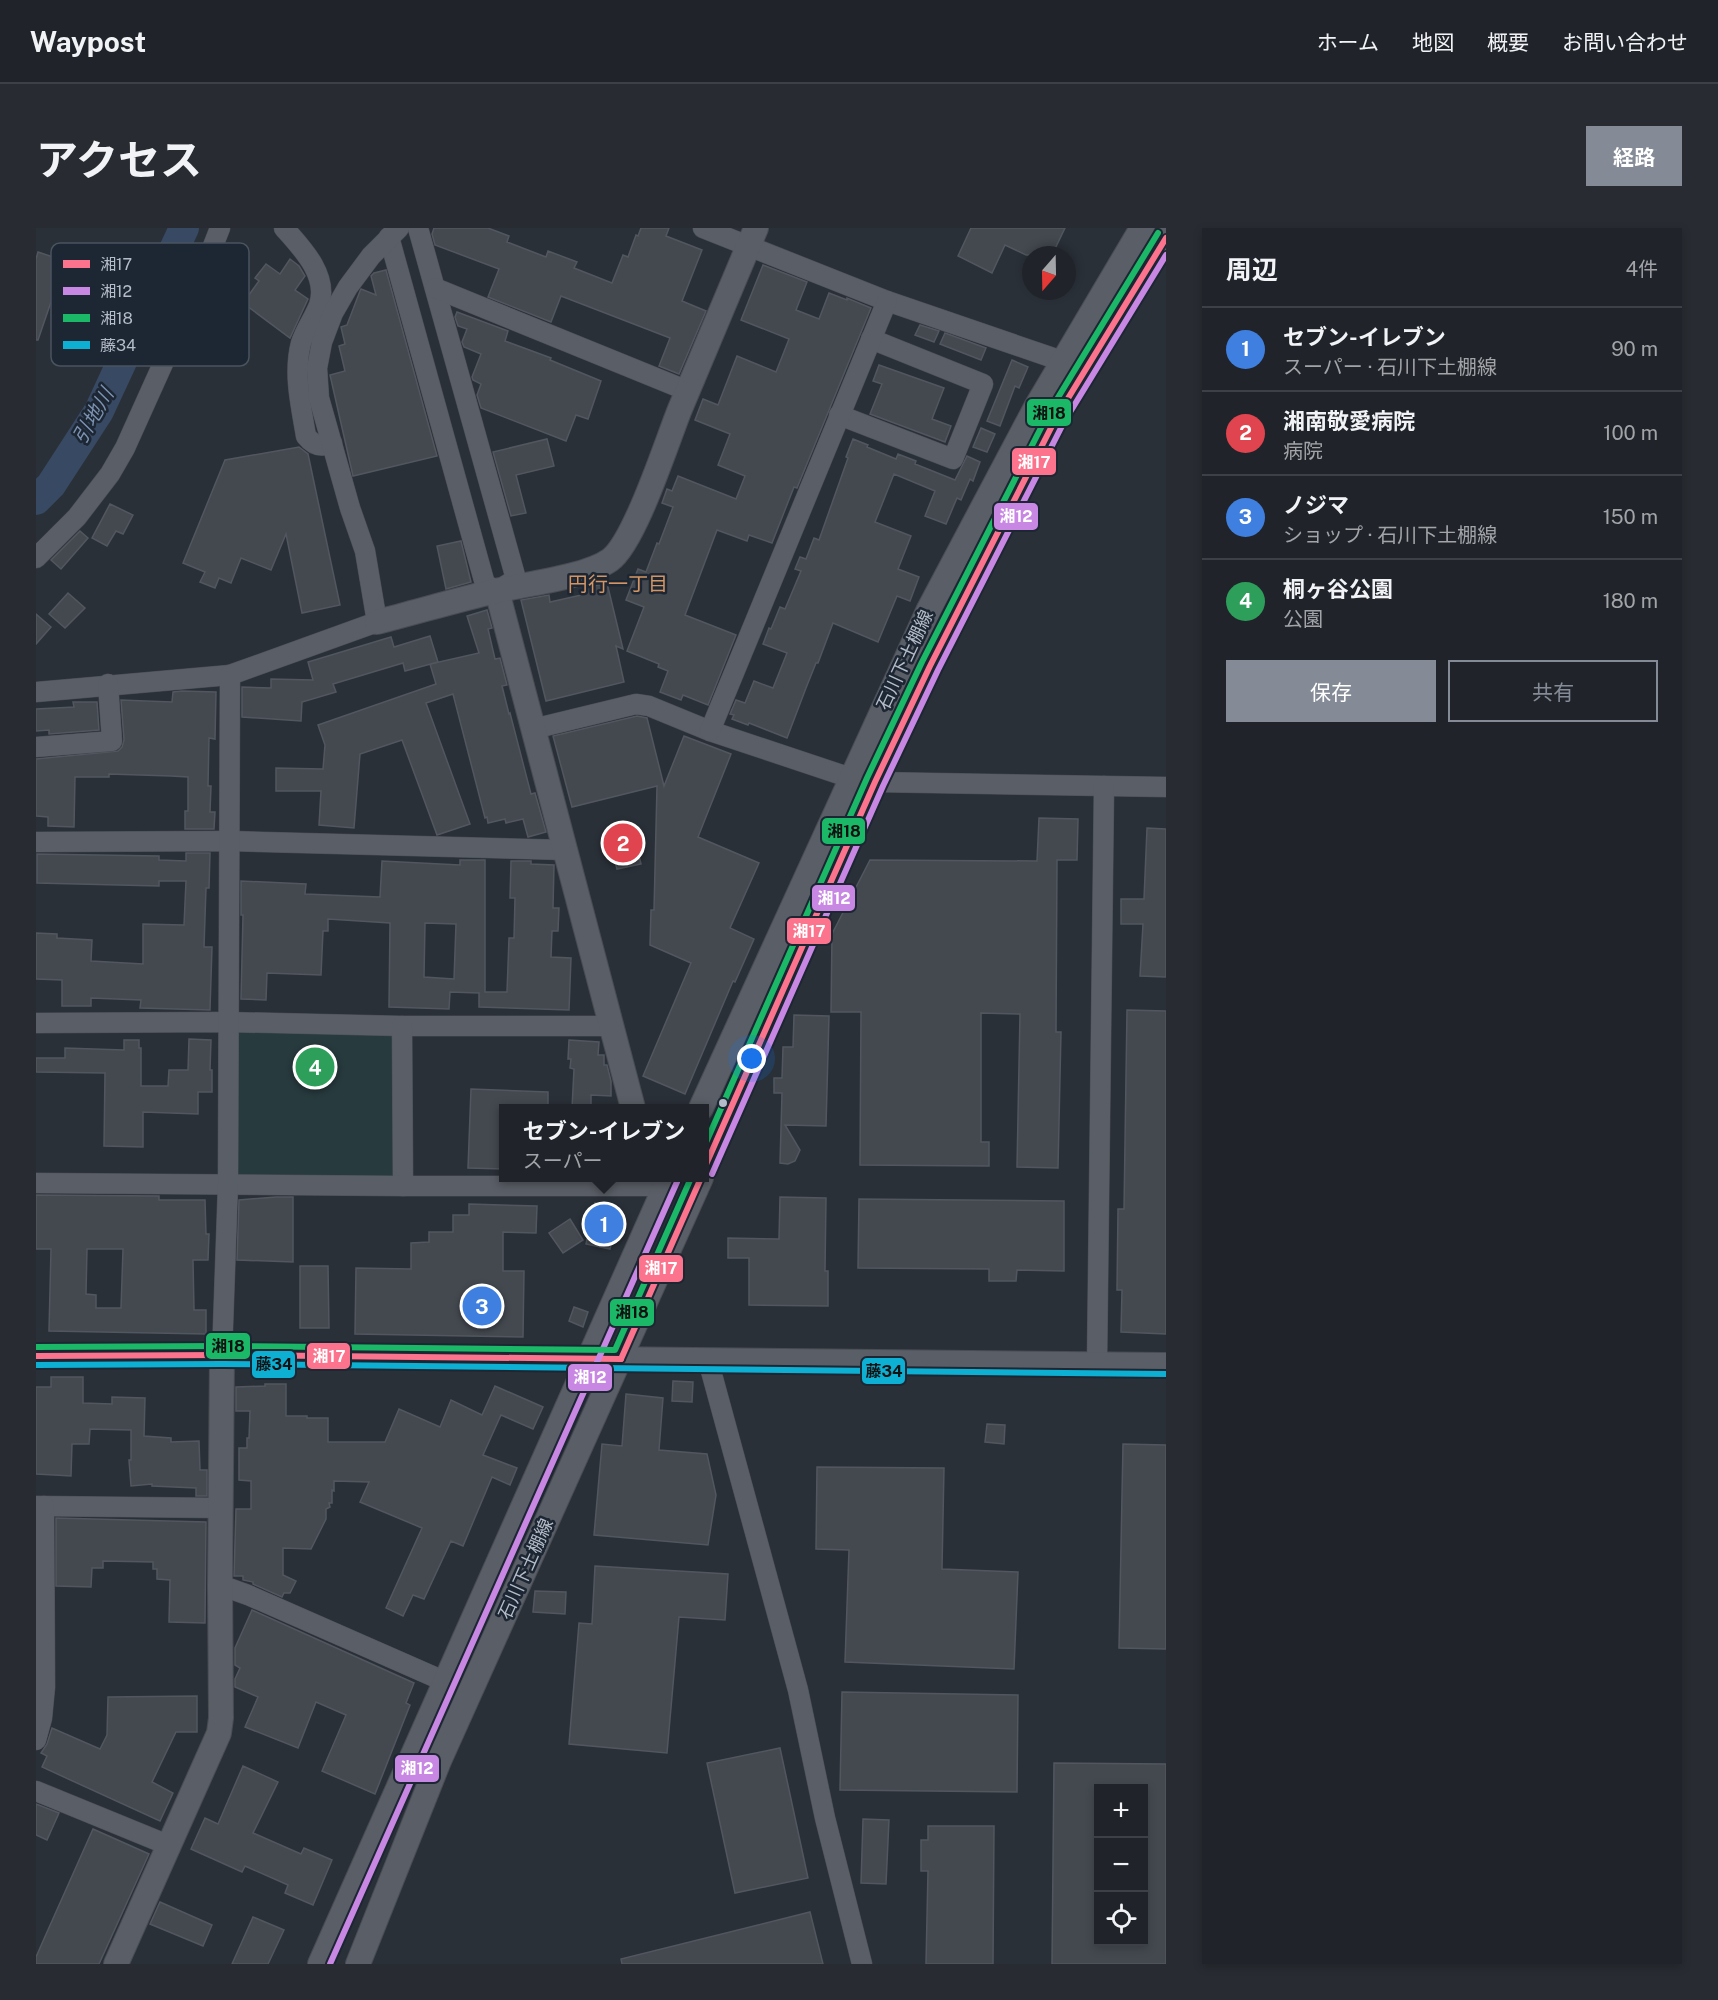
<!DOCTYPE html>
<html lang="ja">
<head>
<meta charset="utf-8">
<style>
	:root { --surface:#20242a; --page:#282c32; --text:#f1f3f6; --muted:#a2a4a8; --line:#3d4147; --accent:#848b96 }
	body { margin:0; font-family:"Public Sans","Noto Sans JP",sans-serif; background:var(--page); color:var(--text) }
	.controls { position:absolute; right:18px; bottom:18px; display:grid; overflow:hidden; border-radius:0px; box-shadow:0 3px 9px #0003 }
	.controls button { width:54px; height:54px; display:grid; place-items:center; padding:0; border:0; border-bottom:2px solid var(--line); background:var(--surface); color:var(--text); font:30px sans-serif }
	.compass { position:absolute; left:986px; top:18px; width:54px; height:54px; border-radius:50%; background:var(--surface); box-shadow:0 3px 9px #0003; rotate:200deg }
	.you { position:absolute; left:716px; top:831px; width:21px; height:21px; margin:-15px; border:4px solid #fff; border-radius:50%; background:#1a73e8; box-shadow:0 0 0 9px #1a73e833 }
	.badge { display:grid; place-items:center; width:39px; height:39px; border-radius:50%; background:var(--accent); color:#fff; font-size:20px; font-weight:700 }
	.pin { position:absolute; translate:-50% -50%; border:3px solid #fff; box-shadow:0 2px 6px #0006 }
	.popup { position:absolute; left:463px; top:876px; width:210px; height:78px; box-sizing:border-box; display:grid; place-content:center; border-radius:0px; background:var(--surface); filter:drop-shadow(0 2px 4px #0005); font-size:20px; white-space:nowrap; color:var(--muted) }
	.popup b { font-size:22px; color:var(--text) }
	.popup::after { content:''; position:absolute; left:50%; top:100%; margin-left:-12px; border:12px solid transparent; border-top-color:var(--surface) }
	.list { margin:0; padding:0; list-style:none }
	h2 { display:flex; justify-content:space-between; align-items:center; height:78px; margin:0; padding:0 24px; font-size:26px }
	h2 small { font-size:20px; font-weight:400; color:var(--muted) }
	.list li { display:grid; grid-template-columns:39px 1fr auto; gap:18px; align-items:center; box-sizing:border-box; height:84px; padding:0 24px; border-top:2px solid var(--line) }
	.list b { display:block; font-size:22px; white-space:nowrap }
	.list p { margin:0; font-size:20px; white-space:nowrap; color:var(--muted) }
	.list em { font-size:20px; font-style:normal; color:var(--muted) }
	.actions { display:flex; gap:12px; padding:18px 24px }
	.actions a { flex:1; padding:14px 0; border:2px solid var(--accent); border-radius:0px; text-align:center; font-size:21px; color:var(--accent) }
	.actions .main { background:var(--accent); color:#fff }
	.icon { flex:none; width:33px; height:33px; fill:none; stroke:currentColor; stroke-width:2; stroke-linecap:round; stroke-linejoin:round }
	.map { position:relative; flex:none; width:1130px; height:1736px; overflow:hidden; border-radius:0px }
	header { display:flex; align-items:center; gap:36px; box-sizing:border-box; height:84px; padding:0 30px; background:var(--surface); border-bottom:2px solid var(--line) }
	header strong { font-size:28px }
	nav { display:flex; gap:33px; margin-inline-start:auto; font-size:21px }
	.intro { display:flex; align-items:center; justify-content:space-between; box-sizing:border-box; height:144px; padding:0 36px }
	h1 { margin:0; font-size:42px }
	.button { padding:15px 27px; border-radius:0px; background:var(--accent); color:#fff; font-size:21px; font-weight:700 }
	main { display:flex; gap:36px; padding:0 36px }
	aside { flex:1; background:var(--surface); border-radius:0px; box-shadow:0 3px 9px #0003 }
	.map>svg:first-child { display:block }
	.green { fill:#273a3e }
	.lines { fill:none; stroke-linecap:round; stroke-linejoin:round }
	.river { stroke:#384963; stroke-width:30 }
	.building { fill:#444950; stroke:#52575f; stroke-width:1.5; fill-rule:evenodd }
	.minor-casing { stroke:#484c53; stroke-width:21 }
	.tertiary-casing { stroke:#484c53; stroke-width:26 }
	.minor { stroke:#5a5e66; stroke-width:20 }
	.tertiary { stroke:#5a5e66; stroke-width:24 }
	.bus-1-casing { stroke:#1d2633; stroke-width:10 }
	.bus-2-casing { stroke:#1d2633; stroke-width:10 }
	.bus-3-casing { stroke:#1d2633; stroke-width:10 }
	.bus-4-casing { stroke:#1d2633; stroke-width:10 }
	.bus-1 { stroke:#fc738d; stroke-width:6 }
	.bus-2 { stroke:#c787e3; stroke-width:6 }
	.bus-3 { stroke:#1ab867; stroke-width:6 }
	.bus-4 { stroke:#0dafd3; stroke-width:6 }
	.bus-dot { fill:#b4bcc9; stroke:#1d2633; stroke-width:2 }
	.labels { text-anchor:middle; stroke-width:5; stroke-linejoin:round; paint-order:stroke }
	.street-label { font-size:18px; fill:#b4bcc9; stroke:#1d2633 }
	.water-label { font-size:20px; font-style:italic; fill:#7c92b1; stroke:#1d2633 }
	.neighbourhood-label { font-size:20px; fill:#d59563; stroke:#1d2633 }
	.key { fill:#1d2633; stroke:#4a5360; stroke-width:1.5 }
	.key-label { font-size:16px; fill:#b4bcc9 }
	.line-badge { stroke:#1d2633; stroke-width:2 }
	.badge-label { font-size:16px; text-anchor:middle; font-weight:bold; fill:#fff }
	.pale-badge-label { font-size:16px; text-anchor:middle; font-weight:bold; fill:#111 }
</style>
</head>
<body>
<header>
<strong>Waypost</strong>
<nav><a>ホーム</a><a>地図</a><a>概要</a><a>お問い合わせ</a></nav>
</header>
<div class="intro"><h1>アクセス</h1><a class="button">経路</a></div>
<main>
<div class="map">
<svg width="1130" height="1736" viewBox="0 0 1130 1736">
	<rect width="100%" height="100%" fill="#2a3038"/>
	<path class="green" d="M192,794L366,798L367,958L192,956Z"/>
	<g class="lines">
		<path class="river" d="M0,272L15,257L63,183L148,0"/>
	</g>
	<g class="building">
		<path d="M398,0H452L473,8L471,14L510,29L512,23L541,34L538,40L576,55L587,27L592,29L600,7L602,8L605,0H633L630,8L666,22L646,73L670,83L643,146L623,138L634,110L525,68L515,94L452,69L463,41L399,17L396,6Z"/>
		<path d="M935,0H1029L1016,27H990L969,17L956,45L922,28Z"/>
		<path d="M2,24L29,33L2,112H0V31Z"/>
		<path d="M254,31L263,38L269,48L259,62L272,71L254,110L207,75L223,53L219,50L230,36L244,46Z"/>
		<path d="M727,37L771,54L760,82L783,91L793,65L811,72V70L835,80L761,260L758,259L736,315L713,307L711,313L681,302L649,387L700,407L672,477L647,467L645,472L624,464L632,443L622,439L623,436L591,423L608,379L590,372L602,341L610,344L621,315L623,316L637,279L626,275L631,261L636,263L642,248L700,271L709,248L682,237L694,206L659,192L667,171L682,177L701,128L740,144L753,111L705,92Z"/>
		<path d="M350,42L401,228L317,248L294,147L309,143L303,118L309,116L305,99L311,97L324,63L325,61L340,67L335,48L338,45Z"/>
		<path d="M421,84L472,103L469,113L515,130L514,132L565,153L552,191L540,187L530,213L445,180L441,167L445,156L437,152L436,149L445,126L428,119L426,114L431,101L422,98L419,89Z"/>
		<path d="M884,97L903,103L898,114L879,107Z"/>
		<path d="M909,105L950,120L945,132L904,116Z"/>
		<path d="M976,132L992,139L983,160L979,158L964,198L951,193Z"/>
		<path d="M843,137L908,160L896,191L915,198L909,214L834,186L846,156L837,153Z"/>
		<path d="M945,200L959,206L951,224L937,219Z"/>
		<path d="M511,211L518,238L480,247L490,285L475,288L457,224Z"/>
		<path d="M817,211L832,217L831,219L860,231L862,226L880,233L879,236L919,252L931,228L944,234L937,253L934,251L925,272L921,270L910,296L889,288L899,263L858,246L839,294L875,308L862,341L883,349L874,373L861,368L842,414L797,395L782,435H780L770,460L751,510L713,495L712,497L696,491L698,487L694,486L700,472L709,475L718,453L737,460L751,425L727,416L733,400L735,401L744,379L749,381L765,343L759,341L764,329L770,331L778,310L783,312L812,230L810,229Z"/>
		<path d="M263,219L272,226L304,377L266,385L250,306L235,342L205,330L195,355L183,350L179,360L164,354L169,344L147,335L189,232Z"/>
		<path d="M74,276L97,287L87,306L80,303L71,318L56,310Z"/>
		<path d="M44,303L52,310L25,341L15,332Z"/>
		<path d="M425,313L435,354L410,361L401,318Z"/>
		<path d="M571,355L587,421L580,418L588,454L510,473L485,372L513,367L514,374L550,366L549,360Z"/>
		<path d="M32,365L49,380L29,400L13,386Z"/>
		<path d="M451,382L456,400L452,401L459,431L464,430L471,457L466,458L473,486L474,485L495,566L499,565L510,604L492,609L487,591L470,595L469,591L452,595L451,589L449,590L417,466L390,475L434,596L401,607L366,512L324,526L318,600L283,597L285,563H240V540L287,541L289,517L282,497L400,456L394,436L443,425L431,388Z"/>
		<path d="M0,386L15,399L0,416Z"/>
		<path d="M394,408L402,434L369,443L367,435L297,456L300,464L266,474L265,493L206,489V459L235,460V451L277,452L272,434L355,409L358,419Z"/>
		<path d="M146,463L180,464L179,511L173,510L172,558H175L174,584H179L178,601H149V583H152V549L135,548L73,546V549H39L38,599L12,598V589L0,588V531L82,523L86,519L88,512L85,472L136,474L137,464Z"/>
		<path d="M37,474H61L63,502L13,506V502L0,503V481L38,479Z"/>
		<path d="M601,488L611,490L628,558L648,508L695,526L662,609L723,635L694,700L718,711L699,754L697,753L649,866L607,848L655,735L614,717L615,682H618L621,558L536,579L517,508Z"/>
		<path d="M1003,590L1042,591L1041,632H1021L1020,804H1025L1022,940L981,939L984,786L945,785V914H953V938L824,937L825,784H795L796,706L834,632L1001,633Z"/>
		<path d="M1111,600L1130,601V749L1104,748L1107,696H1085V671H1108Z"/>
		<path d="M597,604L605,636L581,641L573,610Z"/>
		<path d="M150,625H174L173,660H170L168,719H176L174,782L104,780L105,772L55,770V778H26V752L0,751V705L21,706V710L56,712L55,733L107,736V696L148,697L150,653H123V658L1,655V626L123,628V632L150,633Z"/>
		<path d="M424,632H449V764H471L473,710H478L479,670H474L475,633H495V636L518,637L517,680H523L522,703H516L515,729L535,730L533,782L443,779V765L414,764L413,781L353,779L354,695L292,691V703H287L285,747L231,745L230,772L205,771L207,687H205V653L270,656L269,666L344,669L346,633L424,637ZM389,695L420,696L418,751L388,749Z"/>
		<path d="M1091,782L1130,783V1106L1085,1104L1086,1062H1081L1082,981H1088Z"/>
		<path d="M758,787L793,788L790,898L749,897L764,922L759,933L752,936L744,935L746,865H738V850H746L747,819H757Z"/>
		<path d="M153,811L175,812L174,842H176V864H162V886L107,884V919L68,918L69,845L0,844V830H29V820L88,822V812H103V820H105V858H132L133,842H152Z"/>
		<path d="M533,812L563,814L562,827H568V837H571L575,853V868L555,867V880H536L538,841L534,840L535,831H532Z"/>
		<path d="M435,861L512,864V880H468V941L432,940Z"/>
		<path d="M0,967L123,968V972H169L170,1006H173L172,1032H157L158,1082H170V1106L13,1103L15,1021H0ZM51,1021H87L85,1080H60V1067L50,1066Z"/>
		<path d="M240,969H257V1034L201,1032L203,972Z"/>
		<path d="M744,969L790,970L789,1043H792V1078L713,1077V1030H692V1010L743,1011Z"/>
		<path d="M823,971L1028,973V1043L981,1042L980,1053H953V1041L822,1040Z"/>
		<path d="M559,975L583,980L574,1021L550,1016Z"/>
		<path d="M433,976L501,978L500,1005L467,1004V1043H488L487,1109L319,1106L320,1040L375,1041V1015L393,1014V1004H417V987H433Z"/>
		<path d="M534,991L547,1012L527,1025L513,1005Z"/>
		<path d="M264,1038H292L293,1100H264Z"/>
		<path d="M538,1079L552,1084L547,1099L533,1093Z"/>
		<path d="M15,1149H47V1175L76,1176V1169L109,1170L108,1208L135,1210V1214L163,1213L164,1242H171V1268H160V1260L116,1258V1256L95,1258L93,1232H95V1202L54,1201L53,1216H36L35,1248L0,1246V1159H15Z"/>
		<path d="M637,1153L657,1154L656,1174L636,1173Z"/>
		<path d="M229,1156H250V1188H271V1190H292V1214H349L363,1181L404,1199L415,1172L446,1187L459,1158L507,1179L497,1201L465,1187L447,1227L481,1240L474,1257L456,1249L427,1318L415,1313L388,1371L377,1367L367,1388L350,1380L386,1300L324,1274L333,1254L298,1253V1263L296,1262V1275H293L294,1279L290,1281V1291L275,1321L247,1320V1347L260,1353L254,1365H248L246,1369L217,1356V1354L207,1352V1348H198L200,1281H215V1253L203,1252V1220H211V1210H213L214,1183H200V1159L229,1158Z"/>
		<path d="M590,1166L627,1170L623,1222L671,1226L680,1267L672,1317L558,1307L566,1216L586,1218Z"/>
		<path d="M951,1196L969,1197L968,1216L949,1214Z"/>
		<path d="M1087,1216L1130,1217V1421L1083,1420Z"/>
		<path d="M781,1239L908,1240L906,1341L982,1344L978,1441L809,1434L813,1322L780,1321Z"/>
		<path d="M20,1290L170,1294L169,1395L133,1394L134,1352L121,1351V1341H117V1334L67,1333V1340H56L55,1359L20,1358Z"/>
		<path d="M559,1338L692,1346L689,1392L643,1389L631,1525L533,1516L543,1395L556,1396Z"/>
		<path d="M499,1363L530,1364L529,1386L497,1384Z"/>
		<path d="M216,1382L378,1455L370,1475L374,1477L339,1566L286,1543L310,1487L280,1474L262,1520L209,1499L222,1469L199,1459V1451L204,1440L199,1437V1420Z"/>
		<path d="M806,1464L982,1467L981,1564L804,1562Z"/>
		<path d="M161,1468V1504H140L116,1554L137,1565L124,1593L6,1539L11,1528L5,1525L11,1516L16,1500L64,1521L71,1507L72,1469Z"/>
		<path d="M744,1520L772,1650L699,1665L671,1535Z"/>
		<path d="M1018,1535L1130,1536V1736H1016ZM1062,1560H1107V1713H1062Z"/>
		<path d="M207,1538L242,1554L217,1605L265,1626L268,1620L296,1632L277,1677L249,1665L252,1657L209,1638L206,1644L155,1621L169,1590L182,1596Z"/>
		<path d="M0,1576L23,1585L11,1612L0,1607Z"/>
		<path d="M827,1591L853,1592L850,1656L825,1655Z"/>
		<path d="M892,1598H958L957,1736H890L892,1643H885V1612H892Z"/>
		<path d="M57,1601L113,1626L63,1736H0V1729L7,1713Z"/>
		<path d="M124,1674L176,1697L167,1718L114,1696Z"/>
		<path d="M774,1684L787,1736H586L585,1731Z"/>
		<path d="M217,1689L248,1702L232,1736H196Z"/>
	</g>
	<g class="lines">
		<defs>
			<g id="minor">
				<path d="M248,0C266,20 293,48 283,77C278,90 269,102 265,115C257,145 265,178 270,208C277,217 285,220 296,215"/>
				<path d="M667,0L851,73L1026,133"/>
				<path d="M353,9L449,356L461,363L480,351L382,0"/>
				<path d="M399,60L652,163"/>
				<path d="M803,187L917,231L947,156L835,111"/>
				<path d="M0,330L41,289L74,246L89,220L157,69L184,0"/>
				<path d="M0,464L194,447"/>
				<path d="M497,501L600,476L613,478L674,503L815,550"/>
				<path d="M674,503L851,73"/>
				<path d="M0,519L76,513L72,456"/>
				<path d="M839,554L1130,559"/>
				<path d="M0,614L194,613L530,622"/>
				<path d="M0,795L192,794L366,798H574"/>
				<path d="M366,798L367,958"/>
				<path d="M0,955L367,958H630"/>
				<path d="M186,1127L192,956L194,447L341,394L329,323L314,280L283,170L281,140L286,114L297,85L312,59L335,28L363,0"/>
				<path d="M672,1132L762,1462L789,1590L826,1736"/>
				<path d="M1061,1136L1068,558"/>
				<path d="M0,1278L186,1280"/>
				<path d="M184,1357L212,1367L410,1454"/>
				<path d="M0,1512L6,1490L9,1459L8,1278"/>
				<path d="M0,1563L132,1617"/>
			</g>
			<g id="tertiary">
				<path d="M461,363L597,880"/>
				<path d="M341,394C381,384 420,372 460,363C490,356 550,349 574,332C599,314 631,213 644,181C669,120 695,60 720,0"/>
				<path d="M665,880L893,381L1000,179L1106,0"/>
				<path d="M668,942L839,554L894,438L1020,190L1130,10"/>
				<path d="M0,1128L186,1127L1130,1137"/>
				<path d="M80,1736L183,1505L185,1490L184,1357L186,1127"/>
				<path d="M284,1736L633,950"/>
				<path d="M322,1736L403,1533L665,950"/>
			</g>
		</defs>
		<use href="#minor" class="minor-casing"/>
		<use href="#tertiary" class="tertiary-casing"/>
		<use href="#minor" class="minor"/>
		<use href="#tertiary" class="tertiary"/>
		<defs>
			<g id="bus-1">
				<path d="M668,941L839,554L894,438L1020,190L1130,10"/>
				<path d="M0,1128L186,1127L585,1131"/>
				<path d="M585,1131L665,950"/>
			</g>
			<g id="bus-2">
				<path d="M676,946L847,558L902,442L1028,194L1130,27"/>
				<path d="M294,1736L641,954"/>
			</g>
			<g id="bus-3">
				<path d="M668,919L831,550L886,434L1012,186L1122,5"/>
				<path d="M0,1119L186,1118L579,1122L655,950"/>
			</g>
			<path id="bus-4" d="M0,1137L186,1136L1130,1146"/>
		</defs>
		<use href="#bus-1" class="bus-1-casing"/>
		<use href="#bus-2" class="bus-2-casing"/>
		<use href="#bus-3" class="bus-3-casing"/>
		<use href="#bus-4" class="bus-4-casing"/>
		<use href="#bus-1" class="bus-1"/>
		<use href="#bus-2" class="bus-2"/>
		<use href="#bus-3" class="bus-3"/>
		<use href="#bus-4" class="bus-4"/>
	</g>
	<circle class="bus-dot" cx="687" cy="875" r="5"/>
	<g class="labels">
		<g class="street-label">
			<text transform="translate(869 432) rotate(-65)" y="6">石川下土棚線</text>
			<text transform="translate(490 1341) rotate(-66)" y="6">石川下土棚線</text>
		</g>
		<g class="water-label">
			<text transform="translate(57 188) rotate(-60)" y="7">引地川</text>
		</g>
		<g class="neighbourhood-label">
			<text x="582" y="363">円行一丁目</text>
		</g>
	</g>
	<rect x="15" y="15" width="198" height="123" rx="9" class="key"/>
	<rect x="27" y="32" width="27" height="8" fill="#fc738d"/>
	<rect x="27" y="59" width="27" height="8" fill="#c787e3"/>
	<rect x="27" y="86" width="27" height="8" fill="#1ab867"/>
	<rect x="27" y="113" width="27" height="8" fill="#0dafd3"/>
	<g class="key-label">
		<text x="64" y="42">湘17</text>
		<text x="64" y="69">湘12</text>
		<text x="64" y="96">湘18</text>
		<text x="64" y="123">藤34</text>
	</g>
	<g class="line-badge">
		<rect x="990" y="170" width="46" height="29" rx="6" fill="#1ab867"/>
		<rect x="975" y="219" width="46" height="29" rx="6" fill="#fc738d"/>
		<rect x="957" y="274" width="46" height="29" rx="6" fill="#c787e3"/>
		<rect x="785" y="589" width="45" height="28" rx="6" fill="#1ab867"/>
		<rect x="775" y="656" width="45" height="28" rx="6" fill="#c787e3"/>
		<rect x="750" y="689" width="46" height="28" rx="6" fill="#fc738d"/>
		<rect x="602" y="1026" width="46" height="29" rx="6" fill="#fc738d"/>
		<rect x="573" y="1070" width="46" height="29" rx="6" fill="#1ab867"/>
		<rect x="169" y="1104" width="46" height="28" rx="6" fill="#1ab867"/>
		<rect x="270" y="1114" width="45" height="28" rx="6" fill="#fc738d"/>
		<rect x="215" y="1122" width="45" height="29" rx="6" fill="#0dafd3"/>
		<rect x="825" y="1129" width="45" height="28" rx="6" fill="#0dafd3"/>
		<rect x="531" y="1135" width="46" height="29" rx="6" fill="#c787e3"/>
		<rect x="358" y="1526" width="46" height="29" rx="6" fill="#c787e3"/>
	</g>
	<g class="badge-label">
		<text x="998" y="240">湘17</text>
		<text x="980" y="294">湘12</text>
		<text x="798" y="676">湘12</text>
		<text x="773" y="709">湘17</text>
		<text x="625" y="1046">湘17</text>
		<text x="293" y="1134">湘17</text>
		<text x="554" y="1155">湘12</text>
		<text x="381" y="1546">湘12</text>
	</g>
	<g class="pale-badge-label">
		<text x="1013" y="191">湘18</text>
		<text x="808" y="609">湘18</text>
		<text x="596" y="1090">湘18</text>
		<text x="192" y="1124">湘18</text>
		<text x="238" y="1142">藤34</text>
		<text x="848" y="1149">藤34</text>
	</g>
</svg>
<div class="controls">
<button>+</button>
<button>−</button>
<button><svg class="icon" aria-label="locate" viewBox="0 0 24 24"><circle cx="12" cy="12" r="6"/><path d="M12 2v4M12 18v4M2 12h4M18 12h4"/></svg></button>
</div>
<svg class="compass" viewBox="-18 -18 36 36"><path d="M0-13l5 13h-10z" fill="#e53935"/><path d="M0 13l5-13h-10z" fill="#a2a4a8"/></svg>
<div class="you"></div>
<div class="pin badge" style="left:568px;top:996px;background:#3f7fe0">1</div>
<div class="popup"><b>セブン-イレブン</b>スーパー</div>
<div class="pin badge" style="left:587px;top:615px;background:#e0444e">2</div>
<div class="pin badge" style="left:446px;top:1078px;background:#3f7fe0">3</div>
<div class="pin badge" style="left:279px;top:839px;background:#2e9e5b">4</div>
</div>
<aside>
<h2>周辺<small>4件</small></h2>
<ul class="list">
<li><span class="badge" style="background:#3f7fe0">1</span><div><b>セブン-イレブン</b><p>スーパー · 石川下土棚線</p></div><em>90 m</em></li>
<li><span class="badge" style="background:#e0444e">2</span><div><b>湘南敬愛病院</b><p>病院</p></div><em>100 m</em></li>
<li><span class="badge" style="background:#3f7fe0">3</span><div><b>ノジマ</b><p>ショップ · 石川下土棚線</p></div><em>150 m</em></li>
<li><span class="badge" style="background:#2e9e5b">4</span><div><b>桐ヶ谷公園</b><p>公園</p></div><em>180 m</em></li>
</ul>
<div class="actions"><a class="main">保存</a><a>共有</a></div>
</aside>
</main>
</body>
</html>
